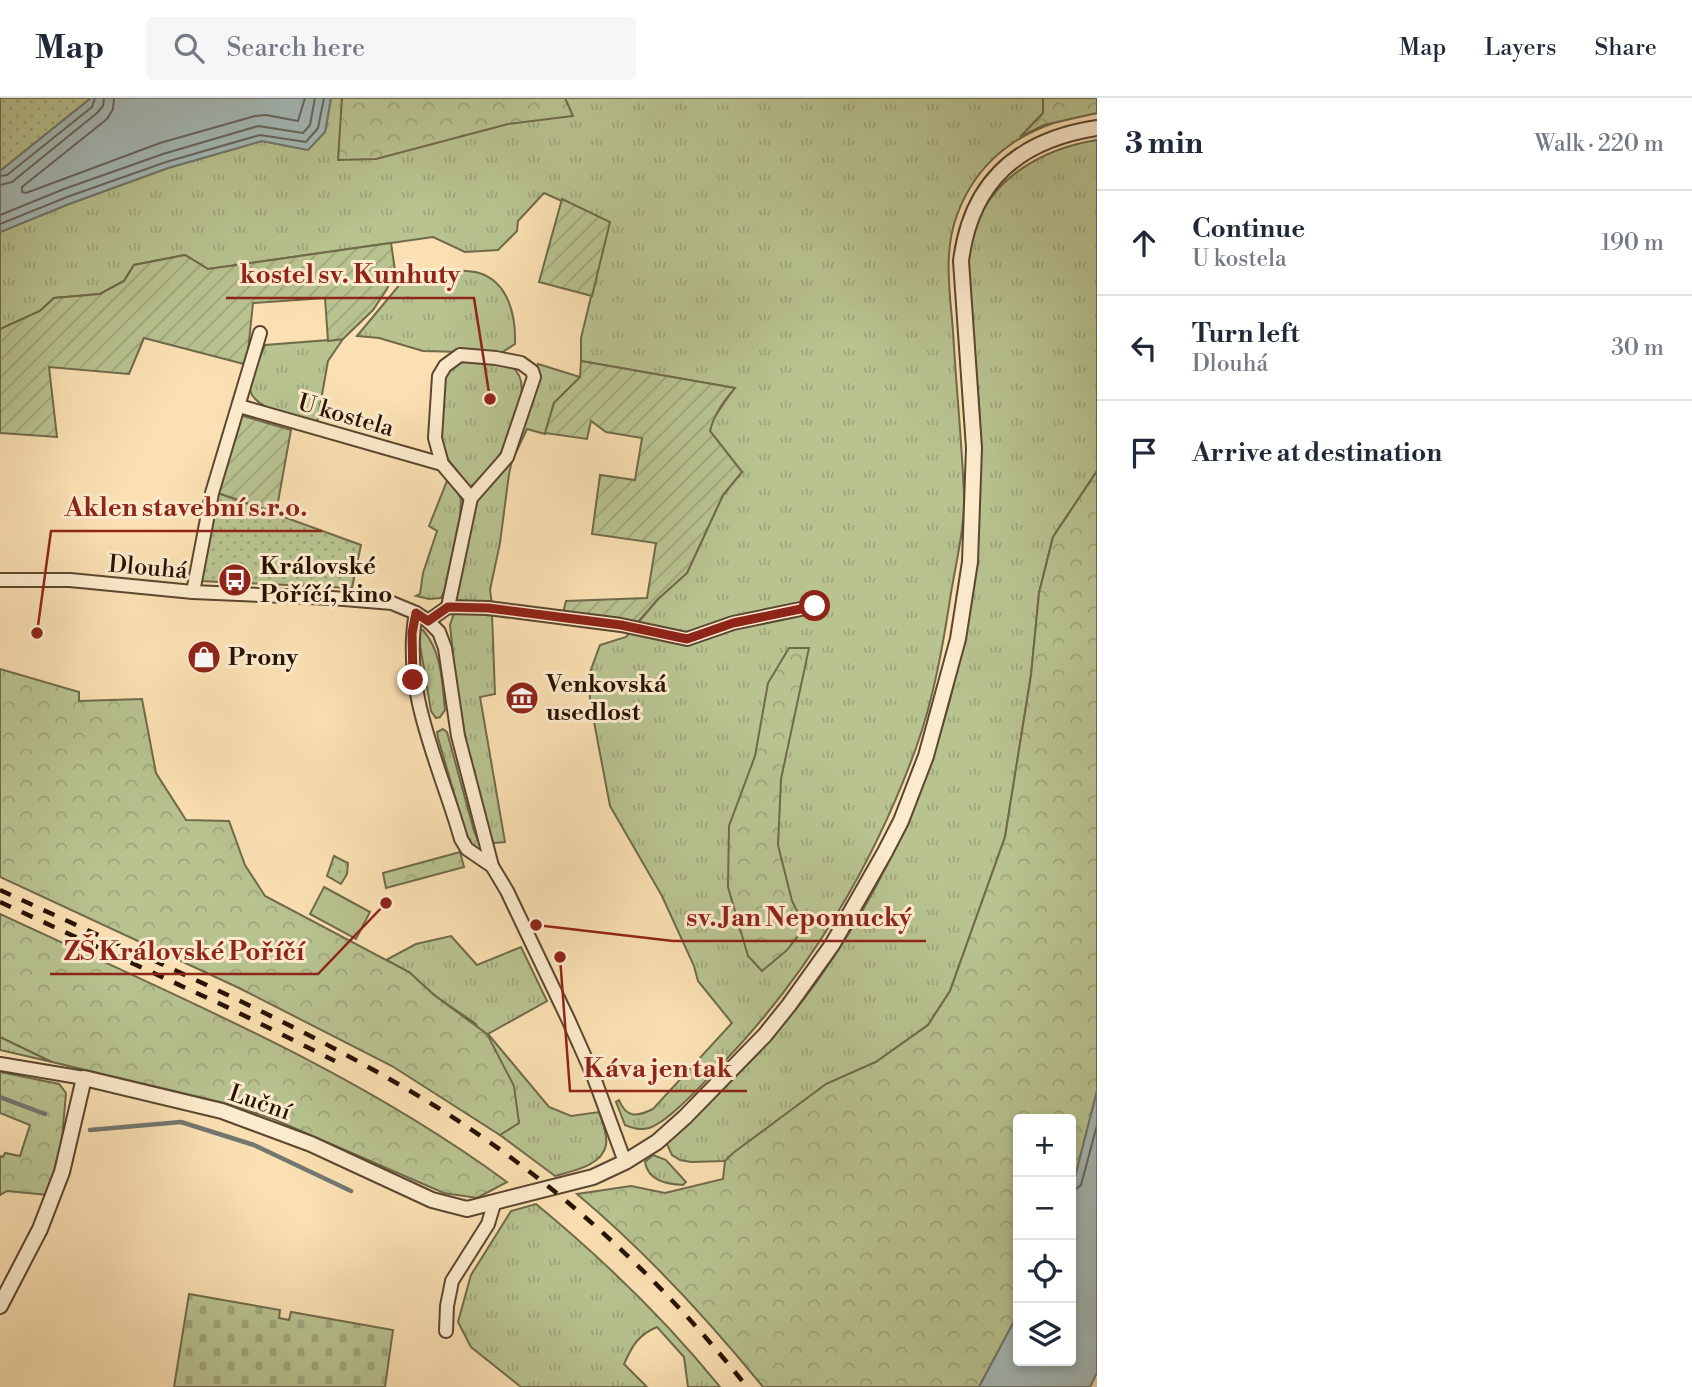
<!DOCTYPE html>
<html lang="en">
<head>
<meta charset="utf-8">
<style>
	:root { --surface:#fff; --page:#f6f6f7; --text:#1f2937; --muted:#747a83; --line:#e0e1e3 }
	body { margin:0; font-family:"Libre Bodoni",serif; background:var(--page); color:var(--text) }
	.controls { position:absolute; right:21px; bottom:21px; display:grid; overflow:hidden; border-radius:7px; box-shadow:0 4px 10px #0003 }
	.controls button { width:63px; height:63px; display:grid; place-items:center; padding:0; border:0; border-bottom:2px solid var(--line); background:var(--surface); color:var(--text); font:35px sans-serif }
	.stop { position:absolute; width:21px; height:21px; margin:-16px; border:5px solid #8f2418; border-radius:50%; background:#fff }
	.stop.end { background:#8f2418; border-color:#fff; box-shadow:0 2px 7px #0008 }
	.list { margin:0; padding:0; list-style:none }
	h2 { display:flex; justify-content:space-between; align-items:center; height:91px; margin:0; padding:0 28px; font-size:30px }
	h2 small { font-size:23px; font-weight:400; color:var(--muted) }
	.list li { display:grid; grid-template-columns:46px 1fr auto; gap:21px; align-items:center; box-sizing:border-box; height:105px; padding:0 28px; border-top:2px solid var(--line) }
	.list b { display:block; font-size:26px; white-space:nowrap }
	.list p { margin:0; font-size:23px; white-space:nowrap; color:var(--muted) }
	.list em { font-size:23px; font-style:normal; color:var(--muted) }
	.icon { flex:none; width:38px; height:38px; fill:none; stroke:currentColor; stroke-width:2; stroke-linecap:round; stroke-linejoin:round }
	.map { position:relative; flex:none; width:1097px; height:1289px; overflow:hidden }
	header { display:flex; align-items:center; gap:42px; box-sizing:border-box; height:98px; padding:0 35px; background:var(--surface); border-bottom:2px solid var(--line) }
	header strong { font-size:33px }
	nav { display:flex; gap:38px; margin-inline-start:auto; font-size:24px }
	.search { width:490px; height:63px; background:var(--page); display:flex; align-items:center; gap:18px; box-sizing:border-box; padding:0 24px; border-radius:7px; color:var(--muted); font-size:26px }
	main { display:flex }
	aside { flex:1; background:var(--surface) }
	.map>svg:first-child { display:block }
	.grass { fill:url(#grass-tufts); stroke:#706a4a; stroke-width:2 }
	.forest { fill:url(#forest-crowns); stroke:#706a4a; stroke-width:2 }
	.cemetery { fill:url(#cemetery-stones); stroke:#706a4a; stroke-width:2 }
	.park { fill:url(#park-dots); stroke:#706a4a; stroke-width:2 }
	.garden { fill:url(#garden-furrows); stroke:#706a4a; stroke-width:2 }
	.pitch { fill:#b8c390; stroke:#706a4a; stroke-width:2 }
	.water { fill:#a4bab8; stroke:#727770; stroke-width:2 }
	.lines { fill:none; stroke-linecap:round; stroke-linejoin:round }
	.shore { stroke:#66665e; stroke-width:2 }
	.stream { stroke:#727770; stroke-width:4.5 }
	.minor-casing { stroke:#5c462f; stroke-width:16 }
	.tertiary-casing { stroke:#5c462f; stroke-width:18 }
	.minor { stroke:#fcebcd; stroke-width:12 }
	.tertiary { stroke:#fcebcd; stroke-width:14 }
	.rail { stroke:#271203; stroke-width:4.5; stroke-dasharray:12 12; stroke-linecap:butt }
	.route { stroke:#8f2418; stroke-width:9 }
	.labels { text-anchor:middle; stroke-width:6; stroke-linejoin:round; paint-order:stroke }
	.street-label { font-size:24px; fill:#271203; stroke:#fcebcd }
	.poi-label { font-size:24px; font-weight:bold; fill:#271203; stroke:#fcebcd; text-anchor:start }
	.leader { fill:none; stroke:#8f2418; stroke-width:2.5 }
	.callout-dot { fill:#8f2418; stroke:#fcebcd; stroke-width:2.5 }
	.callout-label { font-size:26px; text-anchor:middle; font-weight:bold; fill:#8f2418; stroke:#fcebcd; stroke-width:6; stroke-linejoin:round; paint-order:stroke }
</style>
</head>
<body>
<header>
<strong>Map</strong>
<div class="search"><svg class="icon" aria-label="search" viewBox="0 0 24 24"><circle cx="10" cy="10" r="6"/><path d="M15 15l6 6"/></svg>Search here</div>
<nav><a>Map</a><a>Layers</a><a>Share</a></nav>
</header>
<main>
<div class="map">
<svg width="1097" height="1289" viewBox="0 0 1097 1289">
	<defs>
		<pattern id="grass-tufts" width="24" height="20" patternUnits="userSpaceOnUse" patternTransform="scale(1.75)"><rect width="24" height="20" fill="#b8c390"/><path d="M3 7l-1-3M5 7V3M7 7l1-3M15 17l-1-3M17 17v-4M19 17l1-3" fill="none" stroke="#9ea67b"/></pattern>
		<pattern id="forest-crowns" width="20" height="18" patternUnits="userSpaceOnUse" patternTransform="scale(1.75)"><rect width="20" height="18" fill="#b8c390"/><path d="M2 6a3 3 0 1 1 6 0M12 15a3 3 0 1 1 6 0" fill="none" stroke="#9ea67b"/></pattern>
		<pattern id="cemetery-stones" width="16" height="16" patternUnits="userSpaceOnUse" patternTransform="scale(1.75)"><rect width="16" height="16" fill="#b8c390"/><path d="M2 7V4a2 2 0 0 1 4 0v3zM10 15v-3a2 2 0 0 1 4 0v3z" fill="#9ea67b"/></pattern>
		<pattern id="park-dots" width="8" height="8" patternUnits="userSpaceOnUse" patternTransform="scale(1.75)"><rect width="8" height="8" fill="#b8c390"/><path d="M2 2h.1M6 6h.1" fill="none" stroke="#9ea67b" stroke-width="1.8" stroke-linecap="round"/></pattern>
		<pattern id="garden-furrows" width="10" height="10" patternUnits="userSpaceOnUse" patternTransform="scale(1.75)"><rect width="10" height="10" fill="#b8c390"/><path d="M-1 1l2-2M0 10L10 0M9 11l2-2" fill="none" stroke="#9ea67b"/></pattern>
	</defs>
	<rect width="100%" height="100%" fill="#fae0b2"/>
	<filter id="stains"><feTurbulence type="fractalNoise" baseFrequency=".00286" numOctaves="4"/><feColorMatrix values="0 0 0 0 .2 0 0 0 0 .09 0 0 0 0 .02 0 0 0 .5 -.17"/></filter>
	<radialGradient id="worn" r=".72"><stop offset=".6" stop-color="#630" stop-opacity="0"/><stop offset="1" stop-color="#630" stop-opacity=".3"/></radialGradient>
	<g class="grass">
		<path d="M331,0H1097V15C1033,24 980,54 957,117C943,154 950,195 953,233C956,288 962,343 964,398C965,428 956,465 951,495C943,547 934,600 916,650C874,766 808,877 722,966C706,982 669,1024 649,1030C640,1033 632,1030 625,1027L616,1004L619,1002C626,1020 637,1019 653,1011L732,925L698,883L694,868L662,798L610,708L590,603L589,577L600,547L626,539L658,501L687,475L723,397L742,374L710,333L712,323L734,290L581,263V240L609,124L544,95L518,123L517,133L498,152L465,154L433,139L208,171L185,157L134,167L124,183L100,196L54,200L40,213L0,231V134L69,106L168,70L262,43L308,52L325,34Z"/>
		<path d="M1097,42V373L1053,439L1039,495L1031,577L1005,739L950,893L928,927L876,964L826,986L725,1063L691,1064L680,1062L672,1057L666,1044C721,994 775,943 818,882C900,766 953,634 971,493C975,464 979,435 979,405C979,372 981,338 979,306C975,249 958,186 975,131C992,78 1046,50 1097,42Z"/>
		<path d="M456,172C463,173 472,173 479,175C509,184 516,219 515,246L501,255L423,253L379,240L357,238L406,179Z"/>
		<path d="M343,241L328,263L317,325C300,320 251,312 250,290C250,277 261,259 265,247Z"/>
		<path d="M458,263C471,264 502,263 512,269C536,285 509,344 496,362C490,372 479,382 470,389L447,360L439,333L442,281L448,270Z"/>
		<path d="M538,266L580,279L554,305L545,336L527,331L512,363L509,376L500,445L490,492L492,507L460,504L456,502L475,401L506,366L534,287Z"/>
		<path d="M449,378L461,401L460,419L445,491L441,500L429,501L416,498L420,496L423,475L437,433L429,428Z"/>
		<path d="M460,513L492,516L495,596L480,599L505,744L494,745L489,739L459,614L450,527L454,515Z"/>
		<path d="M420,532H423C442,554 442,584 445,612L440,619L436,620L431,613L418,535Z"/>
		<path d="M443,631L447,634L474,733L482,752L479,754L474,752L465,733L438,640L437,634Z"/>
		<path d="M451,838L477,867L521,849L547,903L488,936L549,1009L571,1018L599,1014C602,1023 608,1037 606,1047C602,1068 572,1073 555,1078L500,1037L519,1024L476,926L434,897L409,874L386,862L416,846Z"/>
		<path d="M0,939L52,964L0,952Z"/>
		<path d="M653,1057L666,1062L686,1084L683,1087C667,1086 648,1083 645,1064Z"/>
		<path d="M536,1106C604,1162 665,1221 720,1289H688L684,1259L657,1229C638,1237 632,1248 624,1266L647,1289H521L471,1249L458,1224L471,1177L511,1113Z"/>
	</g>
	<g class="forest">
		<path d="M342,0H565L573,18L508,26L376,61L338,62Z"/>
		<path d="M1043,0H1097V15L1044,27L1020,39L1043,15Z"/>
		<path d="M1097,373V993L1071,1095V1021H1018V1216L979,1289H763C706,1219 646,1154 577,1096L631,1088L665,1095L723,1081L725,1063L733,1055L826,986L876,964L928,927L950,893L1005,739L1031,577L1039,495L1053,439Z"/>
		<path d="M789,550H809L781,681L778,747L792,803L805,829L787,852L762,873L748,858L728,789L729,728L755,658L768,585Z"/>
		<path d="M0,571L79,594V603L142,601L156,675L186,722L229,723L245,767L265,798L409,874L434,897L487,936L514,988L519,1025L500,1037L392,968L239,890L0,779Z"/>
		<path d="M460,754L464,769L386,790L383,775Z"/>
		<path d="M0,816C173,897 352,970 507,1084L477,1100L444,1095L271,1020L224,1005L52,964L0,939Z"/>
		<path d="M0,974L59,986L66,995L62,1041L48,1097L7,1093L0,1097V1058L3,1059L5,1055L20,1058L30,1027L0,1015Z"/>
	</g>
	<path class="cemetery" d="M189,1196L280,1212L279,1220L289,1222L291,1214L393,1232L385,1289H174Z"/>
	<g class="park">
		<path d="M0,0H91L0,73Z"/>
		<path d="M218,395L361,447L352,490L200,483Z"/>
		<path d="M334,758L348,765L347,776L341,786L327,778Z"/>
	</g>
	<g class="garden">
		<path d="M562,101L610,124L592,198L539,184Z"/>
		<path d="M391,145L395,172L387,191L373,212L343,241L328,243L325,200L253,205L248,253L244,266L144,240L129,276L49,269L57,339L0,335V231L40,213L54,200L100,196L124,183L134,167L185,157L208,171Z"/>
		<path d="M581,263L735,290C724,303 714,316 710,333L742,374L723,397L687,475L658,501L638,524L563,515L566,503L647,500L656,445L592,436L600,377L635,382L642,340L606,334L591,323L587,341L545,335L554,305L580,279Z"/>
		<path d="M243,318L291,332L276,415L218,395L238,320Z"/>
	</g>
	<path class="pitch" d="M324,789L370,814L356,841L310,816Z"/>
	<g class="water">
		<path d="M91,0H331L325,34L308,52L262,43L168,70L69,106L0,134V73Z"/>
		<path d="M1097,993V1275L1090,1289H979L1018,1216V1263H1071V1095Z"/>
	</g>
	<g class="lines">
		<g class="shore">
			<path d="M114,0L113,11L107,21L22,89V94L26,95L160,45L255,18L266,17L298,23L305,0"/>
			<path d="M0,78L7,77L92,9L95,0"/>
			<path d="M0,87L12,84L97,15L103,8L104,0"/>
			<path d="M0,117L64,91L163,56L258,28L303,35L310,27L315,0"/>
			<path d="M0,126L67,99L166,64L260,37L306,44L318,30L324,0"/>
			<path d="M1071,1092L1076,1091L1081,1087L1097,1027"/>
		</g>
		<g class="stream">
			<path d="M0,999L45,1016"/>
			<path d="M90,1032L181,1024L254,1047L351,1093"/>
		</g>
		<defs>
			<g id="minor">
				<path d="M239,308L442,366L471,400"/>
				<path d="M442,366L435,340L439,278L445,268L460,257L496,260L521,265L532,273L534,279L507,359L471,400L448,509"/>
				<path d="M0,482H70L193,494L332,500L392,505L416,515L428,523L439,534L445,550L458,638L492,768L507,793L568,921L593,977L625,1064"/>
				<path d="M193,494L212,395L260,235"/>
				<path d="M416,515C401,593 440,667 461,741L467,751L492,768"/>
				<path d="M428,523L448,509L488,510L621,527L687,541L733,525L815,508"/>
				<path d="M0,966L84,980"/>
				<path d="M446,1233L447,1208L452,1183L488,1126L494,1106"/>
			</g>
			<path id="tertiary" d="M0,1208L40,1131L62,1074L84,980L222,1013L311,1046L432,1102L467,1111L593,1079L625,1064L657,1044L685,1019L765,937L789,907L832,847L885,754L901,723L926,658L958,541L970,464L974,350L961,163C971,83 1019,42 1097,30"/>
		</defs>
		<use href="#minor" class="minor-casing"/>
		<use href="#tertiary" class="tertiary-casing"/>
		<use href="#minor" class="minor"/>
		<use href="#tertiary" class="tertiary"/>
		<g class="rail">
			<path d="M0,792C146,860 297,923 435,1008C554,1082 660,1179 747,1289"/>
			<path d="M0,804L229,910L335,963"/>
		</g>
	</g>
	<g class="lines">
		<path class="route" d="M413,582L412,535L416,515L428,523L448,509L488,510L621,527L687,541L733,525L815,508"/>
	</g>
	<defs>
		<symbol id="bus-disc" viewBox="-11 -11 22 22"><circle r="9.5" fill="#8f2418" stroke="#fcebcd"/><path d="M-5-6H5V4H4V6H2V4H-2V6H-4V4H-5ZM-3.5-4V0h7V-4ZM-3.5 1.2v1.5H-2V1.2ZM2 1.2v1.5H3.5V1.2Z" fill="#fff"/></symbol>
		<symbol id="shop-disc" viewBox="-11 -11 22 22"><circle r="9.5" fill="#8f2418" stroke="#fcebcd"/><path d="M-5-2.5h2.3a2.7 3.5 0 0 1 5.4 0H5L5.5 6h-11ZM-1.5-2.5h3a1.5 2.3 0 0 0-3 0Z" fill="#fff"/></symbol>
		<symbol id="museum-disc" viewBox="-11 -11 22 22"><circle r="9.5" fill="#8f2418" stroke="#fcebcd"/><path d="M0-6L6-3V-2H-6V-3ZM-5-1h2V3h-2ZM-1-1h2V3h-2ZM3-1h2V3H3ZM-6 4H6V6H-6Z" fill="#fff"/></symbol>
	</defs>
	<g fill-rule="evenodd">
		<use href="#bus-disc" x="216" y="463" width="38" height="38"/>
		<use href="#shop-disc" x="185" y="540" width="38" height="38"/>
		<use href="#museum-disc" x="503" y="581" width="38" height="38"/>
	</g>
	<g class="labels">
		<g class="street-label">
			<text transform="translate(346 317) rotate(16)" y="8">U kostela</text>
			<text transform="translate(148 469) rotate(5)" y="8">Dlouhá</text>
			<text transform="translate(260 1004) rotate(19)" y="8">Luční</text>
		</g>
		<g class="poi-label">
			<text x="260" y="476">Královské<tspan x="260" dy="28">Poříčí, kino</tspan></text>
			<text x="228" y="567">Prony</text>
			<text x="546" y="594">Venkovská<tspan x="546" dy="28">usedlost</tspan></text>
		</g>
	</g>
	<path class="leader" d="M490 301L474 200H226M37 535L51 433H322M536 827L673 843H926M386 805L318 876H50M560 859L570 993H747"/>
	<g class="callout-dot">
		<circle cx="490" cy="301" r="7"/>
		<circle cx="37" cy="535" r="7"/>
		<circle cx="536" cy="827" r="7"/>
		<circle cx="386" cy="805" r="7"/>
		<circle cx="560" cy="859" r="7"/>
	</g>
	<g class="callout-label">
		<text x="350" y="185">kostel sv. Kunhuty</text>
		<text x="186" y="418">Aklen stavební s.r.o.</text>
		<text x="799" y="828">sv. Jan Nepomucký</text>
		<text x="184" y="862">ZŠ Královské Poříčí</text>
		<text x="658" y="979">Káva jen tak</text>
	</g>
	<rect width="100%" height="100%" filter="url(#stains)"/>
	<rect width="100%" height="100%" fill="url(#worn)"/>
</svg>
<div class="controls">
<button>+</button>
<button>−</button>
<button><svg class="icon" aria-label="locate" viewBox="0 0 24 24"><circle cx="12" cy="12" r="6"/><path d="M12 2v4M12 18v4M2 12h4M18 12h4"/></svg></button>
<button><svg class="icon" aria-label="layers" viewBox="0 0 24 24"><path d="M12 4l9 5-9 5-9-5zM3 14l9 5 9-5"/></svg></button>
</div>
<div class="stop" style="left:815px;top:508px"></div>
<div class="stop end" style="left:413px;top:582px"></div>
</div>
<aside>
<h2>3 min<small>Walk · 220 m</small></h2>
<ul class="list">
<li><svg class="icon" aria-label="ahead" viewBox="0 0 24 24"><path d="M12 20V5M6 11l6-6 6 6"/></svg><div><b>Continue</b><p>U kostela</p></div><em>190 m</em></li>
<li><svg class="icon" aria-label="left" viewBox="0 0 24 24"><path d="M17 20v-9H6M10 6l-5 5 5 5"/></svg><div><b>Turn left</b><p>Dlouhá</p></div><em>30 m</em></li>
<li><svg class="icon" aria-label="arrive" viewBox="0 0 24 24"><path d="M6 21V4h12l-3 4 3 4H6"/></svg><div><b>Arrive at destination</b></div></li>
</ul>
</aside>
</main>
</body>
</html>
